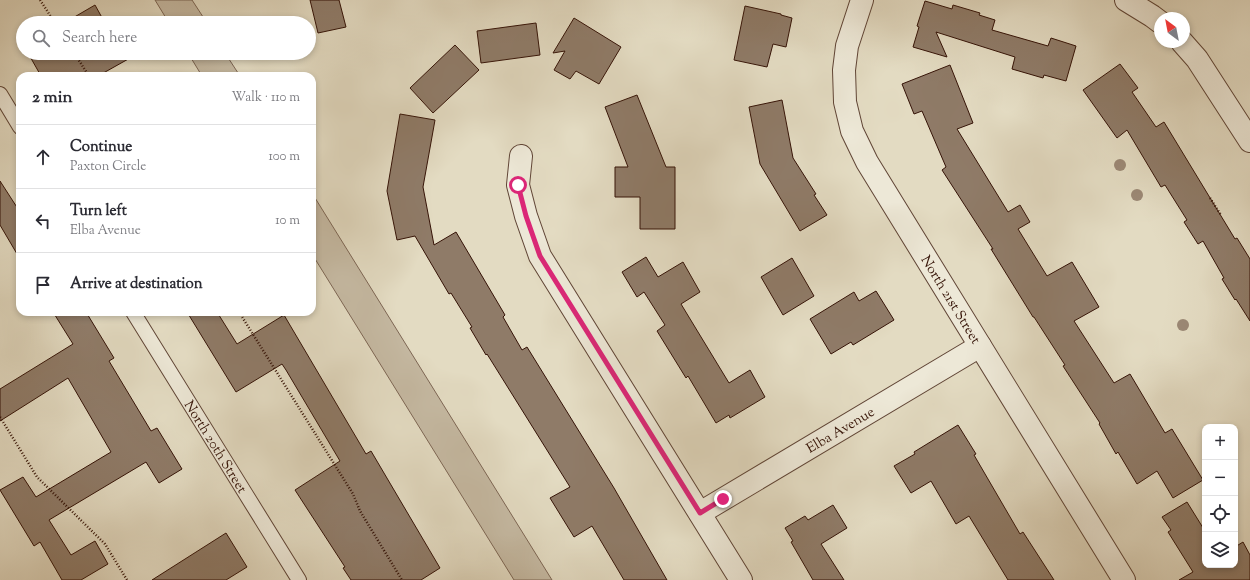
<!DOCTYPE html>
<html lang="en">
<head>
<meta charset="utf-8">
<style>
	:root { --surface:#fff; --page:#f7f7f7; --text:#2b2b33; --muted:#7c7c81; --line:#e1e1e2 }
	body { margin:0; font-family:"Sorts Mill Goudy",serif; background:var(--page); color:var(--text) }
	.controls { position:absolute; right:12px; bottom:12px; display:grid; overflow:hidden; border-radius:8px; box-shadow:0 2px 6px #0003 }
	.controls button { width:36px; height:36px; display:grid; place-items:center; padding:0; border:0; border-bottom:1px solid var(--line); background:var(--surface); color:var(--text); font:20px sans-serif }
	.compass { position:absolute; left:1154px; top:12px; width:36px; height:36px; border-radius:50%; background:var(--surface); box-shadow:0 2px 6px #0003; rotate:328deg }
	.stop { position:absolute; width:12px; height:12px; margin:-9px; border:3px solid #db2777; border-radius:50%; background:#fff }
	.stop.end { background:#db2777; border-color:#fff; box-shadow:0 1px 4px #0008 }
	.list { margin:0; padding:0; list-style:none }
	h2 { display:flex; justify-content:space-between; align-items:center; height:52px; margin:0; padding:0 16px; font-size:17px }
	h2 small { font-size:13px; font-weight:400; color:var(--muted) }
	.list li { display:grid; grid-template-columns:26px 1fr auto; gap:12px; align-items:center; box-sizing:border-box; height:64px; padding:0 16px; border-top:1px solid var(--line) }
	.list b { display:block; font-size:15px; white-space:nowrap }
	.list p { margin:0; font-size:13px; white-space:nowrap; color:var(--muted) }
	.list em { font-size:13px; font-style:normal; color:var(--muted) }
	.icon { flex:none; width:22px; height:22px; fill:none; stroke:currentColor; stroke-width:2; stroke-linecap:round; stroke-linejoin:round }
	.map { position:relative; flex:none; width:1250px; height:580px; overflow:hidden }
	.search { position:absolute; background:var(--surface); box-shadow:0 2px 6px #0003; left:16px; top:16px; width:300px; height:44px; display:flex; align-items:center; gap:10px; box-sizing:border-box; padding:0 14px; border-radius:22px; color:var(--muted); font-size:15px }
	.panel { position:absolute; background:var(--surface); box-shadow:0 2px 6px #0003; left:16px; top:72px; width:300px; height:244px; border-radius:12px }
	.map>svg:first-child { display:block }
	.green { fill:#c5b9a2; stroke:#7d6654 }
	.building { fill:#8f7b68; stroke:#351307 }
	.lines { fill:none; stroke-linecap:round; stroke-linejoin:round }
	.service-casing { stroke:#604536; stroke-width:16 }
	.minor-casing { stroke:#604536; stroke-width:24 }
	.path { stroke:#351307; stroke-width:2.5; stroke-dasharray:1 2; stroke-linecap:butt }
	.service { stroke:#ede8d7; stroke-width:14 }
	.minor { stroke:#ede8d7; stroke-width:22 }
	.tree { fill:#9b8875 }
	.route { stroke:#db2777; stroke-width:5 }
	.labels { text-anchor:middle; stroke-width:3; stroke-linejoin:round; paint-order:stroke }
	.street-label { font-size:14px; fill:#351307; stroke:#ede8d7 }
</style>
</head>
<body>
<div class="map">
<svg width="1250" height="580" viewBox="0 0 1250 580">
	<rect width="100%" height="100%" fill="#e3dbc2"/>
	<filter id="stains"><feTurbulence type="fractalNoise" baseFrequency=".005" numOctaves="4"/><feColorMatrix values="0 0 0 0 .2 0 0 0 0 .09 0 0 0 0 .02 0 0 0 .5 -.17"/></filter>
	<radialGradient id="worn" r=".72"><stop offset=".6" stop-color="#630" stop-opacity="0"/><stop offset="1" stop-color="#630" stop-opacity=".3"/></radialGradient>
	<g class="green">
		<path d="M155,0H192L207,23H169Z"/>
		<path d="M188,53H225L240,76H202Z"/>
		<path d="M312,193L552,580H514L312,254Z"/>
	</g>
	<g class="building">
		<path d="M310,0H339L346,27L318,33Z"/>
		<path d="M925,1L952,9L953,5L980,13L979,15L995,20L992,30L1048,46L1051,38L1076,46L1066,81L1044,75L1043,78L1012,69L1015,57L936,32L947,57L913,47L919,27L917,26Z"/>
		<path d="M95,5L105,23H74L71,19Z"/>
		<path d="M745,6L781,14V15L792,18L786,47L773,44L767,67L734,60Z"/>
		<path d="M574,18L621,47L599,84L576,71L570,79L554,70L565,51L553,53Z"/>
		<path d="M536,23L540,55L481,63L477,31Z"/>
		<path d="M455,45L479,70L433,113L410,88Z"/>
		<path d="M28,53H139L98,76H41Z"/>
		<path d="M1120,64L1138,88L1132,92L1156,127L1164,122L1235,239L1237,238L1250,259V321L1236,299L1235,300L1222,279L1224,278L1203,241L1198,244L1184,222L1187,220L1165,185L1161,187L1127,130L1117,138L1083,90Z"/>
		<path d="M950,65L973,123L957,129L1008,212L1020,205L1030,222L1018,229L1047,276L1072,262L1099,307L1074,321L1114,383L1130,374L1165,433L1172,429L1203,480L1173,498L1157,471L1137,484L1118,452L1116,454L1099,424L1100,423L1063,366L1065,365L1034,317H1033L991,249H993L942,170L946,167L922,111L914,114L902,84Z"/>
		<path d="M637,95L666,167H675V229H640V197H615V167H628L605,107Z"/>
		<path d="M782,100L793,158L816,194L814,195L827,215L800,231L760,164L749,107Z"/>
		<path d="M400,114L435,120L423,187L434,245L456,232L505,315L503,317L522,350L527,347L614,488L667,580H624L592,526L574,537L550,498L570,487L487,354L486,355L470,328L472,327L451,293L449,294L415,236L397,240L387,191Z"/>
		<path d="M0,181L20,212V259L0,225Z"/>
		<path d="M646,257L658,277L683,262L700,292L681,304L729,383L750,370L765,397L730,418L729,415L716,423L688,376L686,378L657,331L665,325L644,292L637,297L622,272Z"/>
		<path d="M792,258L814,296L783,315L761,277Z"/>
		<path d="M876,291L894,320L853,345L851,342L831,354L810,319L854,292L859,301Z"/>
		<path d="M53,312H86L114,358L109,361L151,431L157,428L182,469L159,483L146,462L49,520L71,555L95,541L108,564L81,580H62L40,542L34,546L0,490L23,477L36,497L111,452L68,378L0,421V389L73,344Z"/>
		<path d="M187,312H217L237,344L284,315L366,454L371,451L440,568L421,580H351L343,568L345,567L295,490L340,461L286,370L282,364L236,392Z"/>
		<path d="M958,425L976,454L974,455L1020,534L1023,532L1054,580H1008L969,516L956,524L931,481L911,493L894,466L915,454L914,452Z"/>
		<path d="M1187,502L1205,531V565H1235V547L1243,542L1250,555V580H1179L1193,572L1168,532L1171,530L1162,517Z"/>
		<path d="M833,505L847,528L821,544L844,580H813L791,542L793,541L785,528L805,516L808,520Z"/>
		<path d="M226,533L247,567L226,580H152Z"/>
	</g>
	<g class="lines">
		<defs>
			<g id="service">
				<path d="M0,94L20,127"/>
				<path id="s1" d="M133,312L299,580"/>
			</g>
			<g id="minor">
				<path id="s2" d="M862,0L847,46L844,70L845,102L852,131L867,162L1124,580"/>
				<path d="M1126,0L1152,16L1160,22"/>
				<path d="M1182,42L1197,59L1250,141"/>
				<path d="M521,156L518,185L526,216L540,256L741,580"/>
				<path id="s3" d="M700,513L980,346"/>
			</g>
		</defs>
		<use href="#service" class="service-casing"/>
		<use href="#minor" class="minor-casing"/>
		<g class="path">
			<path d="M40,0L55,23"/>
			<path d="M74,53L89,76"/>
			<path d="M1210,198L1221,215"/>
			<path d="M239,312L353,494L360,511L402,580"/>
			<path d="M0,417L37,477L105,544L127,580"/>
		</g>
		<use href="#service" class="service"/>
		<use href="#minor" class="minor"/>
	</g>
	<g class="tree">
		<circle cx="1120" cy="165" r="6"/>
		<circle cx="1137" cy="195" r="6"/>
		<circle cx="1183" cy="325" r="6"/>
	</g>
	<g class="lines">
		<path class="route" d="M518,185L526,216L540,256L700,513L723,499"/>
	</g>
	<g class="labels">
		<g class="street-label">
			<text dy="5" stroke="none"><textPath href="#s2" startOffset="330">North 21st Street</textPath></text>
			<text dy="5" stroke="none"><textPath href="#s3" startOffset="163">Elba Avenue</textPath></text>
			<text dy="5" stroke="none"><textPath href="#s1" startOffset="158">North 20th Street</textPath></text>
		</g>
	</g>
	<rect width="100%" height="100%" filter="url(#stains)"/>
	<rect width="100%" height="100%" fill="url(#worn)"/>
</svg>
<div class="controls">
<button>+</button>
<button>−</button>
<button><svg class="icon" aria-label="locate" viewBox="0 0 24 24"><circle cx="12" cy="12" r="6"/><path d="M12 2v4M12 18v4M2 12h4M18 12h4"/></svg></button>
<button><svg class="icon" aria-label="layers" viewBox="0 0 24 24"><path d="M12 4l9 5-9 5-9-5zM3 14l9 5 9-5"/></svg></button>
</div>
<svg class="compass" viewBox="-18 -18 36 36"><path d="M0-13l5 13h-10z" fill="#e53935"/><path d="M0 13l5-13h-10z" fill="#7c7c81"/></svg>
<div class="stop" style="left:518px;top:185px"></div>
<div class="stop end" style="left:723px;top:499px"></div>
<div class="search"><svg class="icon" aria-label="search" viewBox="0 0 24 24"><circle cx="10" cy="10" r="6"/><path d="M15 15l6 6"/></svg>Search here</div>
<section class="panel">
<h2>2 min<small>Walk · 110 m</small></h2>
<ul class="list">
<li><svg class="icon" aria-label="ahead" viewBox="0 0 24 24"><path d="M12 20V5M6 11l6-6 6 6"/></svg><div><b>Continue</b><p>Paxton Circle</p></div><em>100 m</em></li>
<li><svg class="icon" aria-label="left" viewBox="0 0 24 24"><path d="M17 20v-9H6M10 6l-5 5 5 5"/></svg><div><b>Turn left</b><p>Elba Avenue</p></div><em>10 m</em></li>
<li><svg class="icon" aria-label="arrive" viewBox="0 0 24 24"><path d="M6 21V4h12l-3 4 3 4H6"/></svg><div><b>Arrive at destination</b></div></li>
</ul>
</section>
</div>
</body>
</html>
